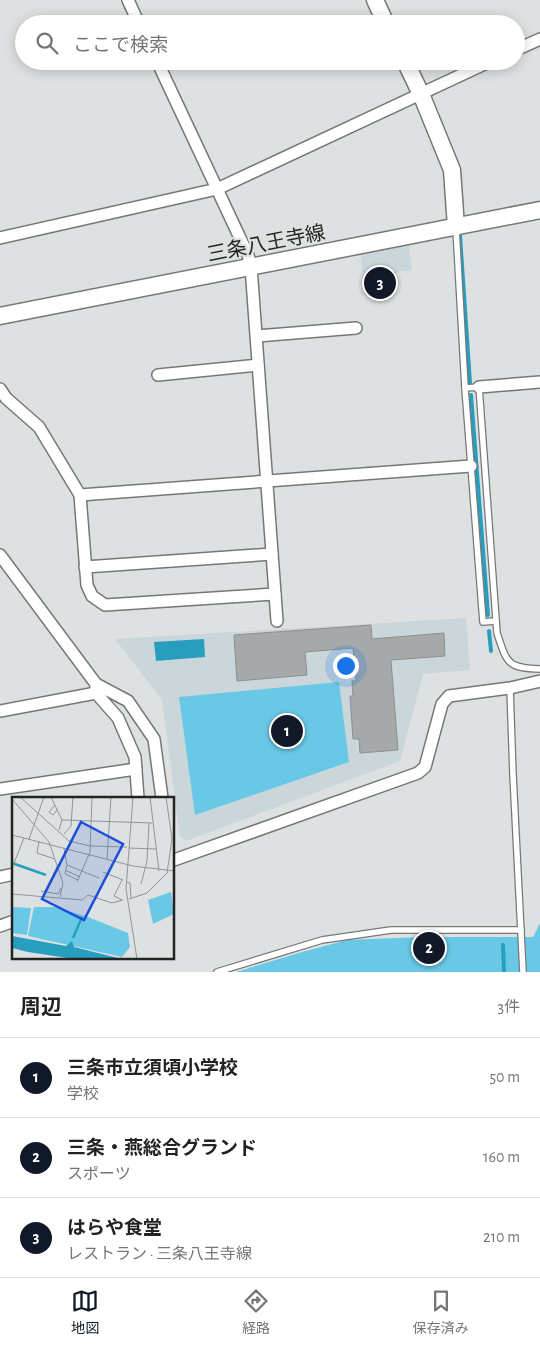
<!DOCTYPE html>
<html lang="ja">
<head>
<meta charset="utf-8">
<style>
	:root { --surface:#fff; --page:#f2f2f2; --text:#222; --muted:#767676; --line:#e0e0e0; --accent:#111827 }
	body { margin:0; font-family:"Alegreya Sans","Noto Sans JP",sans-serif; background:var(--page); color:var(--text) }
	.you { position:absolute; left:345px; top:665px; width:18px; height:18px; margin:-12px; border:4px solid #fff; border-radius:50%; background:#1a73e8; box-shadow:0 0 0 8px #1a73e833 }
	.badge { display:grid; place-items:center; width:32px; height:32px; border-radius:50%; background:var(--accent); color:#fff; font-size:16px; font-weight:700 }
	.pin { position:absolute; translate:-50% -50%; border:2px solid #fff; box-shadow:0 1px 5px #0006 }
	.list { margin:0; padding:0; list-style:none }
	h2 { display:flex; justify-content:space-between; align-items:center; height:65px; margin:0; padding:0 20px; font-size:21px }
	h2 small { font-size:16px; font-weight:400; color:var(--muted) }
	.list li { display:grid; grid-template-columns:32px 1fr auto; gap:15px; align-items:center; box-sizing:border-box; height:80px; padding:0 20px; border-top:1px solid var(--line) }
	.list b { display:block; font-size:19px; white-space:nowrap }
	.list p { margin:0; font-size:16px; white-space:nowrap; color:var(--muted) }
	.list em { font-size:16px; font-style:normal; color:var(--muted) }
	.icon { flex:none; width:28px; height:28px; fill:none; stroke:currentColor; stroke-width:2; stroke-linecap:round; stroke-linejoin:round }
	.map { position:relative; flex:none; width:540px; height:972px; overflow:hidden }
	.search { position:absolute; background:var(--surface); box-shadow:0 2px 12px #0003; left:15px; right:15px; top:15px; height:55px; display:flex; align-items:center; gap:12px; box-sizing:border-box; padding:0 18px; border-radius:28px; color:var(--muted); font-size:19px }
	.sheet { height:305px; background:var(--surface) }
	nav { display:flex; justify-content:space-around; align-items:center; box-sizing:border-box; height:70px; border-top:1px solid var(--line); background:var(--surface); font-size:14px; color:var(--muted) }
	nav a { display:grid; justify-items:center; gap:2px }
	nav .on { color:var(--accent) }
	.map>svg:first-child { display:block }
	.built { fill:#cbd6da }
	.green { fill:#6ac8e7 }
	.water { fill:#289ebe }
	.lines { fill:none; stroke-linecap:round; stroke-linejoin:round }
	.stream { stroke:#289ebe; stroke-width:4 }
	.building { fill:#a6a9aa; stroke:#8c8f90 }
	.lane-casing { stroke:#757879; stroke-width:8 }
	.street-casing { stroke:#757879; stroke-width:14 }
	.secondary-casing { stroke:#757879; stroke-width:19 }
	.lane { stroke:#fff; stroke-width:5.5 }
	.street { stroke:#fff; stroke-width:11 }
	.secondary { stroke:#fff; stroke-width:16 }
	.labels { text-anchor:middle; stroke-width:4.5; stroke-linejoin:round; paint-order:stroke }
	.street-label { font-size:20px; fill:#222424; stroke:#dde1e2 }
	.inset-river { fill:none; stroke:#289ebe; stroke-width:2.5 }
	.inset-road { fill:none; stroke:#929596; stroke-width:1 }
	.view { fill:#1d4ed8; fill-opacity:0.15; stroke:#1d4ed8; stroke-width:2.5 }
	.inset-edge { fill:none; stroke:#222424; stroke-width:2.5 }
</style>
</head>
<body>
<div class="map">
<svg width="540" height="972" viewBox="0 0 540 972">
	<rect width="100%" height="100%" fill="#dde1e2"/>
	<g class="built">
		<path d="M409,245L412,270L396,272L397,292L364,295L361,254Z"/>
		<path d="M466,618L470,670L423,674L400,761L186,841L180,836L162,700L115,639Z"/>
	</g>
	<g class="green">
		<path d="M339,682L349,762L195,815L179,697Z"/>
		<path d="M540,923V972H236L302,952L347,940L421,937H533Z"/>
	</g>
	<path class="water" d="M204,639L205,657L156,661L154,642Z"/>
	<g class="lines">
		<g class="stream">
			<path d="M460,236L470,383"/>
			<path d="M471,395L488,615"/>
			<path d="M489,631L491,651"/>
			<path d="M503,945L504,972"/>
		</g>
	</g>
	<g class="building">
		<path d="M394,272L396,290L367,294L364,275Z"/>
		<path d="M371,625L372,639L444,633L445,656L391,660L398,750L360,753L359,739H353L350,696H353L352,681H356L353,648L305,652L307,675L237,681L234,635Z"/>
	</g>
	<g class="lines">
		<defs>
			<g id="lane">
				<path d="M456,229L465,388L483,622L495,621"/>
				<path d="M465,388L479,387L497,633C507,663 507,668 540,669"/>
				<path d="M510,688L513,775L523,972"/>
				<path d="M217,972L322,940L391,930H521"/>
			</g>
			<g id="street">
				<path d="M128,0L139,24"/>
				<path d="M516,50L540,39"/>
				<path d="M157,61L248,255L251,267L277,621"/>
				<path d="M0,238L217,189L491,61"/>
				<path d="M257,336L356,328"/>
				<path d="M158,375L258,365"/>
				<path d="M479,387L540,382"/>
				<path d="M0,389L6,398L39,427L80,495L471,466"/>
				<path d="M80,495L87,585L92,596L105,605L275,594"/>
				<path d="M0,555L96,684L128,701L154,739L162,798"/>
				<path d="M85,567L272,554"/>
				<path d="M96,684V693L118,718L135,757L138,798"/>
				<path d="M0,711L96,693"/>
				<path d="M0,789L136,769"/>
				<path d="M174,860L418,773L425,767L442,704L449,696L510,688L540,681"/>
				<path d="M0,877L14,874"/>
				<path d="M0,926L14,921"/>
			</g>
			<g id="secondary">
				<path d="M375,0L386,24"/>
				<path d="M405,61L421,94L452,170L456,227"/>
				<path d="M0,316L540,210"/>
			</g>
		</defs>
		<use href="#lane" class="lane-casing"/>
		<use href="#street" class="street-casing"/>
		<use href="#secondary" class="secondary-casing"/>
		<use href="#lane" class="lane"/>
		<use href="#street" class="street"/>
		<use href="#secondary" class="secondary"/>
	</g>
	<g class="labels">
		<g class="street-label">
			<text transform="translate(266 243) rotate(-11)" y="7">三条八王寺線</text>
		</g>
	</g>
	<g transform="translate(12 797)">
		<rect width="162" height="162" fill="#dde1e2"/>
		<path d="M159,95L162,117L141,127L136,103ZM0,110L19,111L15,138L0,136ZM22,110H43L76,120L116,136L118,150L110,160L16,139Z" fill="#6ac8e7"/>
		<path d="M0,139L54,149L60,144L62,150L110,162H62L16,155L0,151Z" fill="#289ebe"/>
		<path class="inset-river" d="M0,66L34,78M61,141L70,120"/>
		<path class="inset-road" d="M8,0L57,44L78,49L115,50M39,0L50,23L47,33M121,0L114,92L125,162M138,0L147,74M0,2L37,45L51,86L48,100M43,8L37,15L41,18L45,13M50,23L140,26M52,37L59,29L61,0M0,38L121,69L163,74M17,42L32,0M27,44L25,56L43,62M52,51L55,68L87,81M117,51L144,52M95,62L99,0M55,68L53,77L66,83M0,71L12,41M53,73L68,80M91,75L111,83M65,85L78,55L80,0M115,85L118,86L119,101M129,87L135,64L137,26M29,94L46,97L49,91M33,94L46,68M0,97L70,103L76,98L100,106L111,103M117,102L135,96L155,76L160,42L154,0M110,103L102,99L110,83"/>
		<path class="view" d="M69,25L111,47L72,123L30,102Z"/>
		<rect width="162" height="162" class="inset-edge"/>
	</g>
</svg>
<div class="you"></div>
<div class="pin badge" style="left:287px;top:731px">1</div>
<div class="pin badge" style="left:429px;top:948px">2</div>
<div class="pin badge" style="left:380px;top:283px">3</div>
<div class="search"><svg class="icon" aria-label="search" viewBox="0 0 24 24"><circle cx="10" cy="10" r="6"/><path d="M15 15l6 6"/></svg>ここで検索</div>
</div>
<section class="sheet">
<h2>周辺<small>3件</small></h2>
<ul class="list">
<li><span class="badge">1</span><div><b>三条市立須頃小学校</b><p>学校</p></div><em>50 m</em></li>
<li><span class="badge">2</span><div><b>三条・燕総合グランド</b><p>スポーツ</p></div><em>160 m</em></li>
<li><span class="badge">3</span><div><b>はらや食堂</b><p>レストラン · 三条八王寺線</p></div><em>210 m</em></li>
</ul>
</section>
<nav>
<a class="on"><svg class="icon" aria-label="map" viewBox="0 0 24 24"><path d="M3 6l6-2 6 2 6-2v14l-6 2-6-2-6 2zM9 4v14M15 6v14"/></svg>地図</a>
<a><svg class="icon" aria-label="directions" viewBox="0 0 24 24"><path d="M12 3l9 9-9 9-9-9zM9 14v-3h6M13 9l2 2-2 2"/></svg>経路</a>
<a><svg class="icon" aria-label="saved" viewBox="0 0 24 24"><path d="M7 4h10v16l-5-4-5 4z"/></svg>保存済み</a>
</nav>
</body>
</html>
